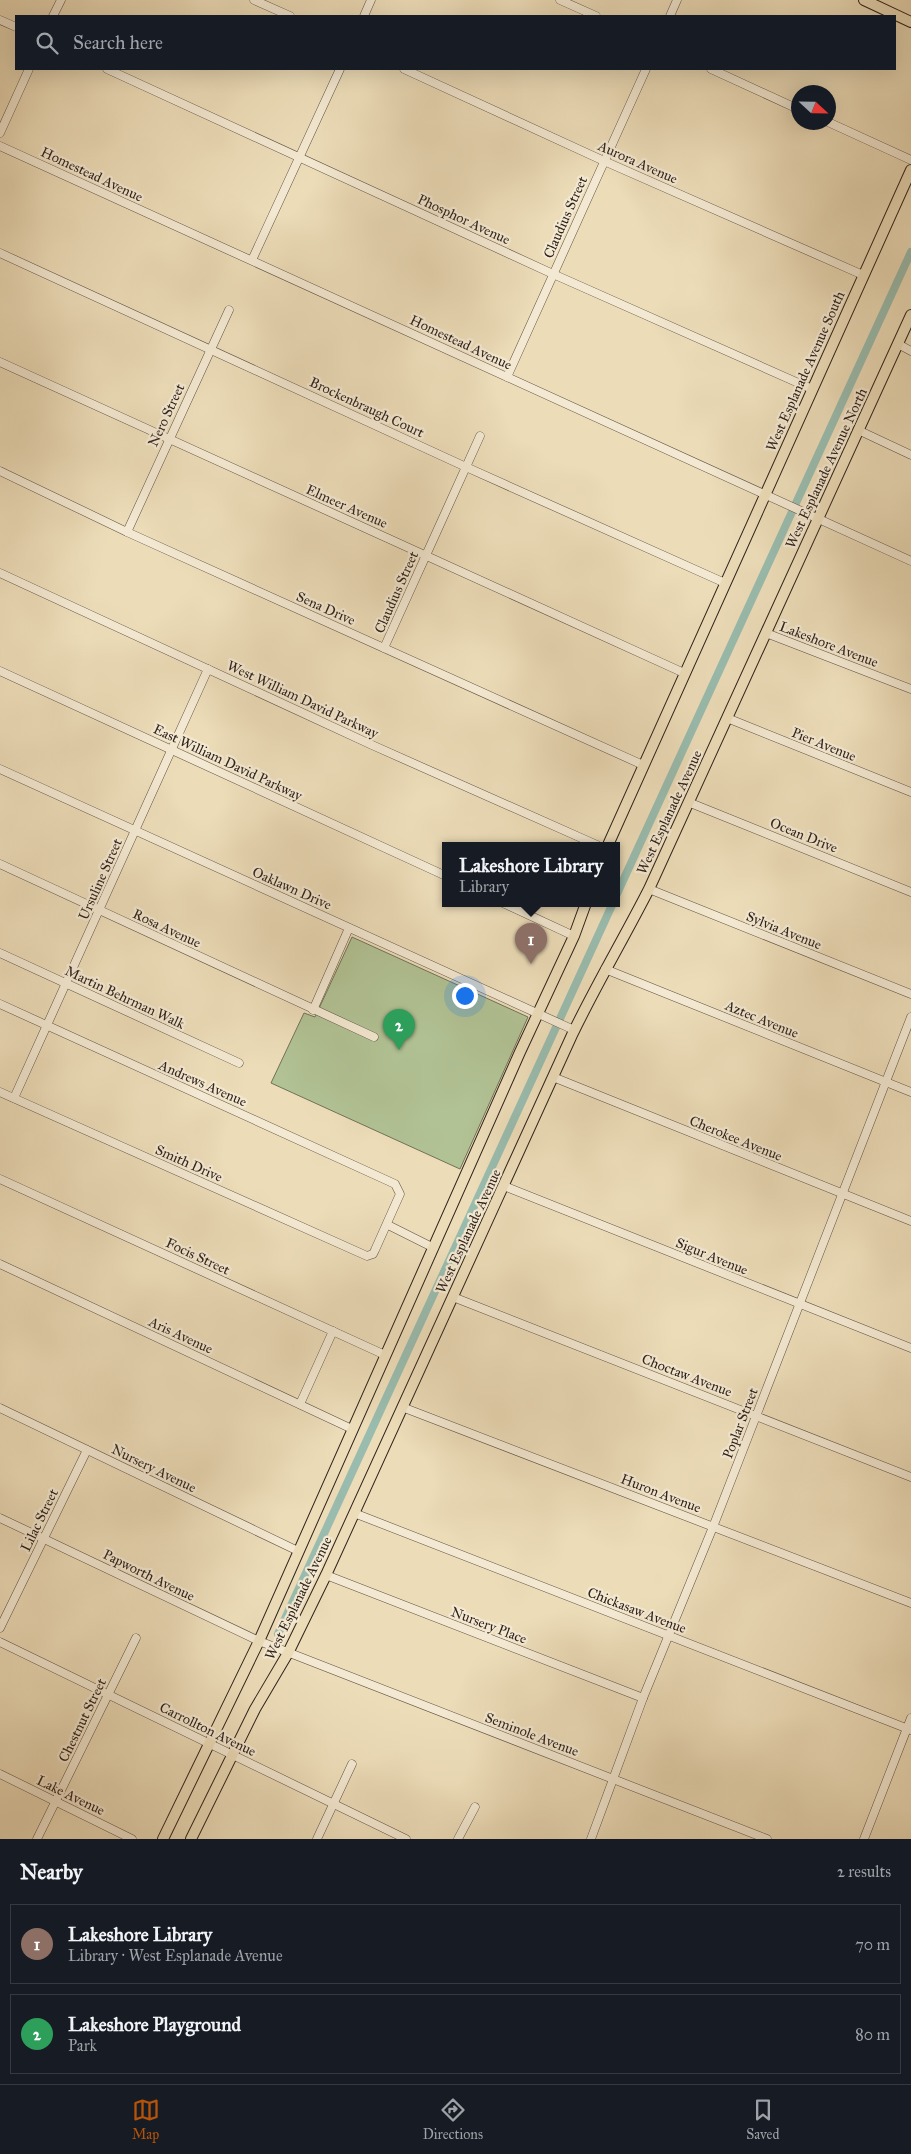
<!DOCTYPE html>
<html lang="en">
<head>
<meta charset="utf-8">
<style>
	:root { --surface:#171b24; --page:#20242c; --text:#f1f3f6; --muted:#9ea1a6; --line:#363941; --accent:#b45309 }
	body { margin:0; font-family:"IM FELL Great Primer",serif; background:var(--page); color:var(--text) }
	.compass { position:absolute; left:791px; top:85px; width:45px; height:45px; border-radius:50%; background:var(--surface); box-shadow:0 5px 20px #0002; rotate:112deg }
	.you { position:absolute; left:464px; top:995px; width:18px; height:18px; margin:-12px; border:4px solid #fff; border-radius:50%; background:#1a73e8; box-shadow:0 0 0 8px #1a73e833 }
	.badge { display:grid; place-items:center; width:32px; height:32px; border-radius:50%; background:var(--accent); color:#fff; font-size:16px; font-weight:700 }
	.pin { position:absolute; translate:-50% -41px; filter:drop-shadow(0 1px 2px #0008) }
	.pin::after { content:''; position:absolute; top:26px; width:18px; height:15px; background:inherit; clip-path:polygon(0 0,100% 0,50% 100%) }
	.popup { position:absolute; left:442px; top:842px; width:178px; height:65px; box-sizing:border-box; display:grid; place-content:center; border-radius:0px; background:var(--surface); filter:drop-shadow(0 1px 4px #0005); font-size:16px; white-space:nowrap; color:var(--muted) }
	.popup b { font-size:19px; color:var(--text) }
	.popup::after { content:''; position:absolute; left:50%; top:100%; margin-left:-10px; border:10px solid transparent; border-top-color:var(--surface) }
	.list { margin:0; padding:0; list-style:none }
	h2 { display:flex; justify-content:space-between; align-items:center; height:65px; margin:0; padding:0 20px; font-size:21px }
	h2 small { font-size:16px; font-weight:400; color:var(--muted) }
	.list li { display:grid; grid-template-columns:32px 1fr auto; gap:15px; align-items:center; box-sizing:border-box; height:80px; margin:0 10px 10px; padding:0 10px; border:1px solid var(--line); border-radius:0px }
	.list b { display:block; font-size:19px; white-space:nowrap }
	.list p { margin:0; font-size:16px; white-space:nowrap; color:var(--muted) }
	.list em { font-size:16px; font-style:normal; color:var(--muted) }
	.icon { flex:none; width:28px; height:28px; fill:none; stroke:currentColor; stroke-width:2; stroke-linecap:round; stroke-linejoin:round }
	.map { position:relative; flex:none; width:911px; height:1839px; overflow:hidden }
	.search { position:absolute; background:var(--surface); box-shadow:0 5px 20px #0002; left:15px; right:15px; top:15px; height:55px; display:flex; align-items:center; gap:12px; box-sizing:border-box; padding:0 18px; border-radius:0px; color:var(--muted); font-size:19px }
	.sheet { height:245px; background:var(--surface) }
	nav { display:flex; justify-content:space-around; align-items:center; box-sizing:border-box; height:70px; border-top:1px solid var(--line); background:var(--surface); font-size:14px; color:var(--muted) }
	nav a { display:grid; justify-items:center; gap:2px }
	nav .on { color:var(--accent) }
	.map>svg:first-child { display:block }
	.green { fill:#b1c294; stroke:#707258 }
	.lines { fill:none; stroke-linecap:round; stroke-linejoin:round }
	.canal { stroke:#99bcae; stroke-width:8 }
	.minor-casing { stroke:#5e5042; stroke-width:9 }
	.major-casing { stroke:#2f221b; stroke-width:12 }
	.minor { stroke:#f3e8d1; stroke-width:8 }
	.major { stroke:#ecdcb8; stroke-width:10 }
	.labels { text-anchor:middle; stroke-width:4.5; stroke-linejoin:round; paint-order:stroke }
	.street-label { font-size:14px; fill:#2f221b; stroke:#f3e8d1 }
</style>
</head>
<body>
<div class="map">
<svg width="911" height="1839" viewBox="0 0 911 1839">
	<rect width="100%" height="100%" fill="#ecdcb8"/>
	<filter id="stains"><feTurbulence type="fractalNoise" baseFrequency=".004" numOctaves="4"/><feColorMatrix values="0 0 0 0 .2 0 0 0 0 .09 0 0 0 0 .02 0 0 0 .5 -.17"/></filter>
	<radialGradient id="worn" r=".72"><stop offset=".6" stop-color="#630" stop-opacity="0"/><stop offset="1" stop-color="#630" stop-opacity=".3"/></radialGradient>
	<path class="green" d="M352,937L528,1017L460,1169L271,1083L304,1013L315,1017Z"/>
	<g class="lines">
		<g class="canal">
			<path d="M616,896L911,252"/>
			<path d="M278,1634L613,903"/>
		</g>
		<defs>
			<g id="minor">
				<path d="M254,0L290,16"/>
				<path d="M560,0L596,16"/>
				<path d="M53,16L61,0"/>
				<path d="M364,16L371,0"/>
				<path d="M670,16L677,0"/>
				<path d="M0,20L16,27"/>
				<path d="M107,69L553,274L812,389"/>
				<path d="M404,69L604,161L863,275"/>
				<path d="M711,69L798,109"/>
				<path d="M828,122L911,160"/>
				<path d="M0,133L29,69"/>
				<path d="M0,146L911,561"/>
				<path d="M0,253L466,467L725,583"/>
				<path d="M252,260L340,69"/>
				<path d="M898,344L911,351"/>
				<path d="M0,362L684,673"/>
				<path d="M507,377L646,69"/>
				<path d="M858,430L911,455"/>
				<path d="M0,471L127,532L643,765"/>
				<path d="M127,532L229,310"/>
				<path d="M0,573L372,745L597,845"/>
				<path d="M766,633L911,689"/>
				<path d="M384,648L480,436"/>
				<path d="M0,671L446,876"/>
				<path d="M727,718L911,792"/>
				<path d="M0,769L574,1030"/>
				<path d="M688,802L911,892"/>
				<path d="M0,864L374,1037"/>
				<path d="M649,889L911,994"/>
				<path d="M503,903L574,936"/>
				<path d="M0,953L239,1063"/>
				<path d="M605,969L911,1092"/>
				<path d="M0,1004L395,1184L400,1194L375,1250L373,1254L367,1256L0,1092"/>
				<path d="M313,1010L349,928"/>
				<path d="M553,1077L911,1221"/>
				<path d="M14,1098L208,669"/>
				<path d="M0,1179L385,1355"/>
				<path d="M504,1186L911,1348"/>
				<path d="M388,1225L434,1248"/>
				<path d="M0,1264L352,1429"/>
				<path d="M453,1297L911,1477"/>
				<path d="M300,1404L333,1331"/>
				<path d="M402,1407L911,1603"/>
				<path d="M0,1408L298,1551"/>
				<path d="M354,1513L911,1730"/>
				<path d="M0,1518L259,1641L767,1839"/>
				<path d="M326,1575L643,1698"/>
				<path d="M0,1628L87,1450"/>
				<path d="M0,1642L406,1839"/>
				<path d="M0,1774L132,1839"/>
				<path d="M37,1839L136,1638"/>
				<path d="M317,1839L352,1764"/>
				<path d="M458,1839L475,1807"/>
				<path d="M591,1839L643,1698L713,1527L911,1017"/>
				<path d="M864,1839L911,1718"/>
			</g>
			<g id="major">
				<path d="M864,0L911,22"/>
				<path d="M608,845L911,170"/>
				<path d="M163,1839L259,1641L520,1052L574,936L586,903"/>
				<path d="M191,1839L255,1709L288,1653L326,1575L572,1035C596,985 624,938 649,889L911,315"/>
			</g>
		</defs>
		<use href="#minor" class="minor-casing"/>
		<use href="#major" class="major-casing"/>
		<use href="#minor" class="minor"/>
		<use href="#major" class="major"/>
	</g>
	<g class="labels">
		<g class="street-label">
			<text transform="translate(638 162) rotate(24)" y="5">Aurora Avenue</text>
			<text transform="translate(92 174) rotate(25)" y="5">Homestead Avenue</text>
			<text transform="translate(565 217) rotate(-66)" y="5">Claudius Street</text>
			<text transform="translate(464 219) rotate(25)" y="5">Phosphor Avenue</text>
			<text transform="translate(461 342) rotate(25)" y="5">Homestead Avenue</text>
			<text transform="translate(805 371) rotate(-66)" y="5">West Esplanade Avenue South</text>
			<text transform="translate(367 407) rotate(25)" y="5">Brockenbraugh Court</text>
			<text transform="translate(166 415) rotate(-65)" y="5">Nero Street</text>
			<text transform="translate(826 468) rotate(-65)" y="5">West Esplanade Avenue North</text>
			<text transform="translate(347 506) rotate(24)" y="5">Elmeer Avenue</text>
			<text transform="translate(396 592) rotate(-66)" y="5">Claudius Street</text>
			<text transform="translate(326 608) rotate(24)" y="5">Sena Drive</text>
			<text transform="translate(829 644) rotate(21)" y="5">Lakeshore Avenue</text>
			<text transform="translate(303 699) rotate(25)" y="5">West William David Parkway</text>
			<text transform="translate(824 744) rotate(22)" y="5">Pier Avenue</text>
			<text transform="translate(228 762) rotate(25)" y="5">East William David Parkway</text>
			<text transform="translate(669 812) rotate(-65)" y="5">West Esplanade Avenue</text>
			<text transform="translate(804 835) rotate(22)" y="5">Ocean Drive</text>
			<text transform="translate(100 879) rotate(-66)" y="5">Ursuline Street</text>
			<text transform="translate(292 888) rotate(24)" y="5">Oaklawn Drive</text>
			<text transform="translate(167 928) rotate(25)" y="5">Rosa Avenue</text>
			<text transform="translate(784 930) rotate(22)" y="5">Sylvia Avenue</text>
			<text transform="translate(125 997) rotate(25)" y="5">Martin Behrman Walk</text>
			<text transform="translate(762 1019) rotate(22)" y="5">Aztec Avenue</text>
			<text transform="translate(203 1083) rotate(24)" y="5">Andrews Avenue</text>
			<text transform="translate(736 1138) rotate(22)" y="5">Cherokee Avenue</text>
			<text transform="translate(189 1163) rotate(24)" y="5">Smith Drive</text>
			<text transform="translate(468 1231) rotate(-65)" y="5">West Esplanade Avenue</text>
			<text transform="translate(198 1256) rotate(25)" y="5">Focis Street</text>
			<text transform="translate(712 1256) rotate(22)" y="5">Sigur Avenue</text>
			<text transform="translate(181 1335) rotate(25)" y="5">Aris Avenue</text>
			<text transform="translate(687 1375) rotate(21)" y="5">Choctaw Avenue</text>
			<text transform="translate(740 1423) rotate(-69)" y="5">Poplar Street</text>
			<text transform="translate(154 1468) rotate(26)" y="5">Nursery Avenue</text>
			<text transform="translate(661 1493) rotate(21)" y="5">Huron Avenue</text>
			<text transform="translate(39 1520) rotate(-64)" y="5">Lilac Street</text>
			<text transform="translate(149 1575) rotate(26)" y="5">Papworth Avenue</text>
			<text transform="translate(298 1598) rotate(-64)" y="5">West Esplanade Avenue</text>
			<text transform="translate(637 1610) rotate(21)" y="5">Chickasaw Avenue</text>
			<text transform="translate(489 1625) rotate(21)" y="5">Nursery Place</text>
			<text transform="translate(82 1720) rotate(-64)" y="5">Chestnut Street</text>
			<text transform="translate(208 1729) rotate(26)" y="5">Carrollton Avenue</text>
			<text transform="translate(532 1734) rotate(21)" y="5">Seminole Avenue</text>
			<text transform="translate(71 1795) rotate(26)" y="5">Lake Avenue</text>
		</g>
	</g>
	<rect width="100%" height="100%" filter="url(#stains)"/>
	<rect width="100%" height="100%" fill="url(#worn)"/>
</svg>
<svg class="compass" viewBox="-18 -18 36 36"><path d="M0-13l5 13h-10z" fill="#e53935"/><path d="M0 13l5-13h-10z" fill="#9ea1a6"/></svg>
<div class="you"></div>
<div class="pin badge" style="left:531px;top:964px;background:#8d6e63">1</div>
<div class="popup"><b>Lakeshore Library</b>Library</div>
<div class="pin badge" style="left:399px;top:1050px;background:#2e9e5b">2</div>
<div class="search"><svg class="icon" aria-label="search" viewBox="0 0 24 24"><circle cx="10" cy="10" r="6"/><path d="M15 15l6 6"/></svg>Search here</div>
</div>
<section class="sheet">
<h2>Nearby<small>2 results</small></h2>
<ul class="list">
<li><span class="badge" style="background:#8d6e63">1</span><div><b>Lakeshore Library</b><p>Library · West Esplanade Avenue</p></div><em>70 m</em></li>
<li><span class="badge" style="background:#2e9e5b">2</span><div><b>Lakeshore Playground</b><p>Park</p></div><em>80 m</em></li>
</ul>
</section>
<nav>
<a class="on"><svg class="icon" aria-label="map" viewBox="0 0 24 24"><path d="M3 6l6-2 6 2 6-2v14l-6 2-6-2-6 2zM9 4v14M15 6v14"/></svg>Map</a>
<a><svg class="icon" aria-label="directions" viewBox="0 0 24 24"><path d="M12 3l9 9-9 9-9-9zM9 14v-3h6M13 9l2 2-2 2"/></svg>Directions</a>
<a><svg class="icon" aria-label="saved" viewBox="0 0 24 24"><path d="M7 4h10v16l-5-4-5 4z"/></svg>Saved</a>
</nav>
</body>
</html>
